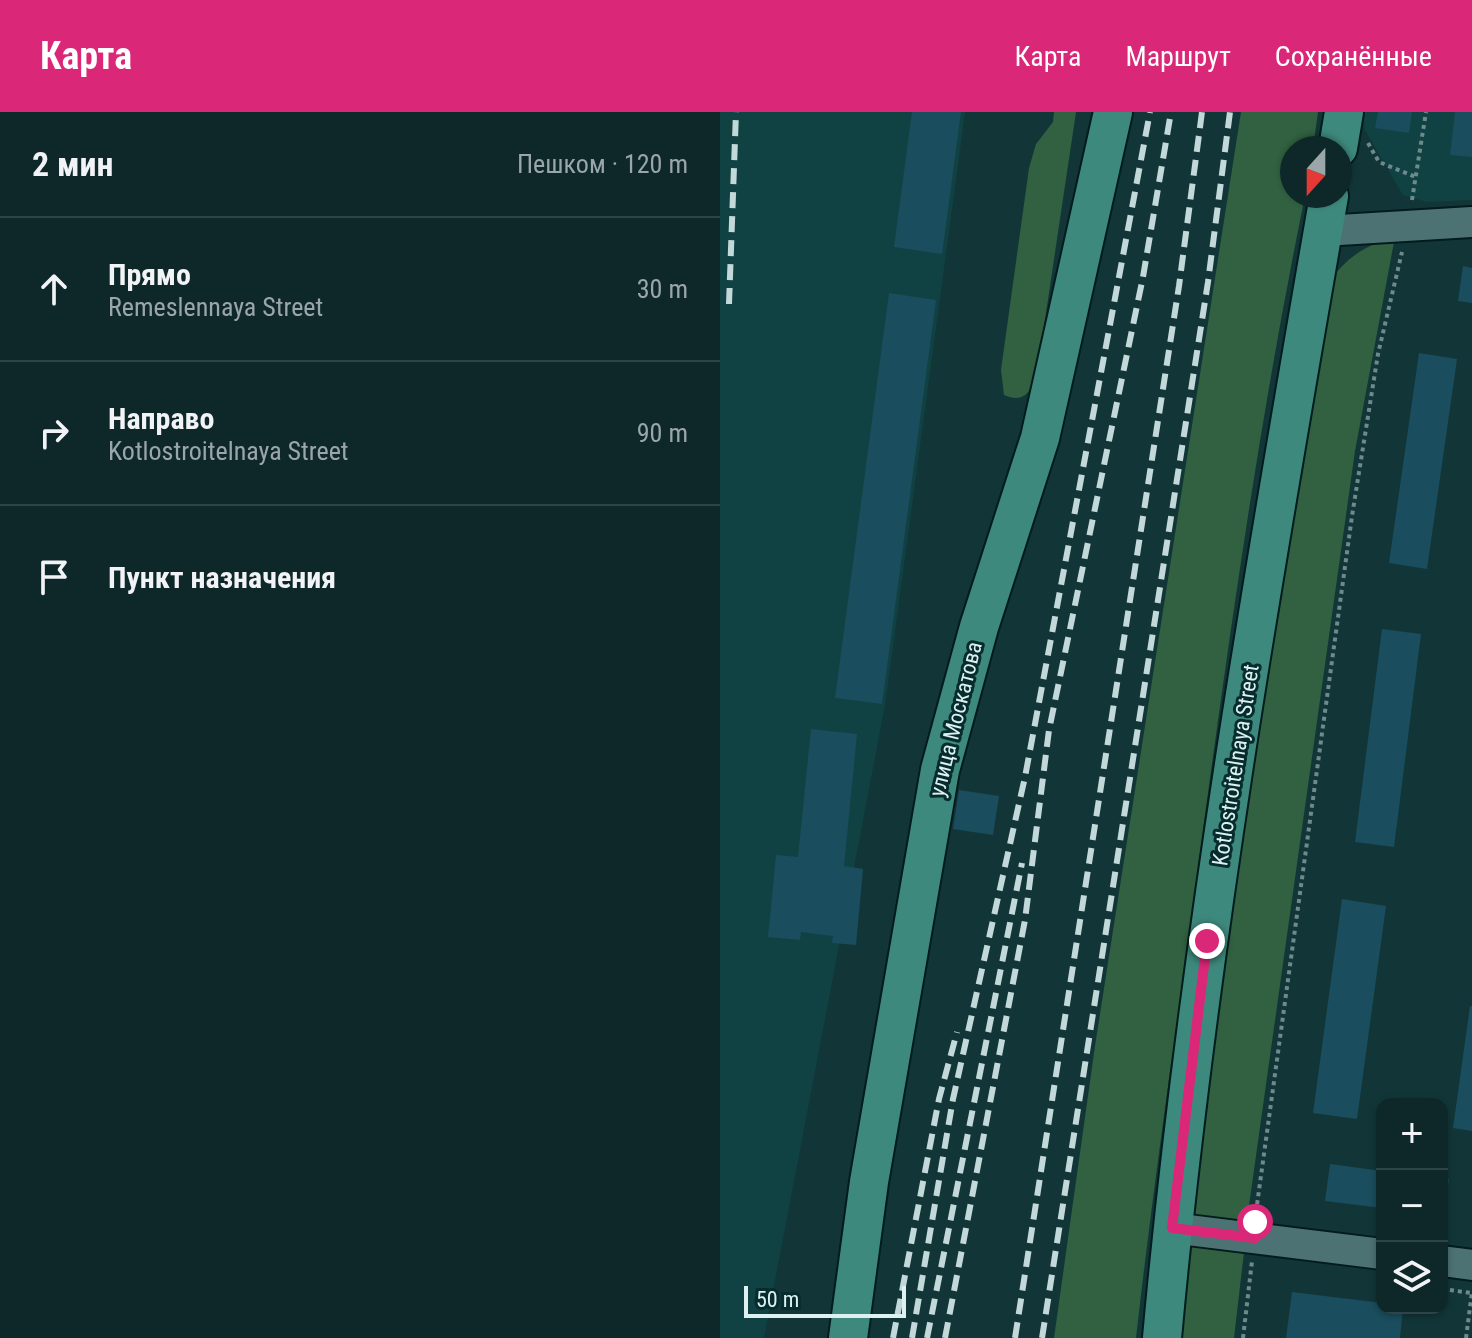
<!DOCTYPE html>
<html lang="ru">
<head>
<meta charset="utf-8">
<style>
	:root { --surface:#0e282a; --page:#1c3436; --text:#f1f3f6; --muted:#9ba6a8; --line:#2e4447; --accent:#db2777 }
	body { margin:0; font-family:"Roboto Condensed",sans-serif; background:var(--page); color:var(--text) }
	.controls { position:absolute; right:24px; bottom:24px; display:grid; overflow:hidden; border-radius:16px; box-shadow:0 2px 6px #0004 }
	.controls button { width:72px; height:72px; display:grid; place-items:center; padding:0; border:0; border-bottom:2px solid var(--line); background:var(--surface); color:var(--text); font:40px sans-serif }
	.compass { position:absolute; left:560px; top:24px; width:72px; height:72px; border-radius:50%; background:var(--surface); box-shadow:0 2px 6px #0004; rotate:201deg }
	.scale { position:absolute; left:24px; bottom:20px; width:162px; box-sizing:border-box; padding-left:8px; border:4px solid #def1f2; border-top:0; font-size:22px; line-height:28px; white-space:nowrap; color:#def1f2; -webkit-text-stroke:6px #062c2d; paint-order:stroke }
	.stop { position:absolute; width:24px; height:24px; margin:-18px; border:6px solid #db2777; border-radius:50%; background:#fff }
	.stop.end { background:#db2777; border-color:#fff; box-shadow:0 2px 8px #0008 }
	.list { margin:0; padding:0; list-style:none }
	h2 { display:flex; justify-content:space-between; align-items:center; height:104px; margin:0; padding:0 32px; font-size:34px }
	h2 small { font-size:26px; font-weight:400; color:var(--muted) }
	.list li { display:grid; grid-template-columns:52px 1fr auto; gap:24px; align-items:center; box-sizing:border-box; height:144px; padding:0 32px; border-top:2px solid var(--line) }
	.list b { display:block; font-size:30px; white-space:nowrap }
	.list p { margin:0; font-size:26px; white-space:nowrap; color:var(--muted) }
	.list em { font-size:26px; font-style:normal; color:var(--muted) }
	.icon { flex:none; width:44px; height:44px; fill:none; stroke:currentColor; stroke-width:2; stroke-linecap:round; stroke-linejoin:round }
	.map { position:relative; flex:none; width:752px; height:1226px; overflow:hidden }
	header { display:flex; align-items:center; gap:48px; box-sizing:border-box; height:112px; padding:0 40px; background:var(--accent); color:#fff }
	header strong { font-size:38px }
	nav { display:flex; gap:44px; margin-inline-start:auto; font-size:28px }
	main { display:flex }
	aside { flex:1; background:var(--surface) }
	.map>svg:first-child { display:block }
	.built { fill:#104244 }
	.forest { fill:#316140 }
	.building { fill:#1a4d5d }
	.lines { fill:none; stroke-linecap:round; stroke-linejoin:round }
	.minor-casing { stroke:#021c1d; stroke-width:34 }
	.major-casing { stroke:#021c1d; stroke-width:42 }
	.path { stroke:#6e8a8c; stroke-width:4; stroke-dasharray:4 4; stroke-linecap:butt }
	.minor { stroke:#4d7273; stroke-width:30 }
	.major { stroke:#3e897d; stroke-width:38 }
	.rail { stroke:#c2d8d9; stroke-width:6; stroke-dasharray:16 8; stroke-linecap:butt }
	.route { stroke:#db2777; stroke-width:10 }
	.labels { text-anchor:middle; stroke-width:6; stroke-linejoin:round; paint-order:stroke }
	.street-label { font-size:22px; fill:#def1f2; stroke:#062c2d }
</style>
</head>
<body>
<header>
<strong>Карта</strong>
<nav><a>Карта</a><a>Маршрут</a><a>Сохранённые</a></nav>
</header>
<main>
<aside>
<h2>2 мин<small>Пешком · 120 m</small></h2>
<ul class="list">
<li><svg class="icon" aria-label="ahead" viewBox="0 0 24 24"><path d="M12 20V5M6 11l6-6 6 6"/></svg><div><b>Прямо</b><p>Remeslennaya Street</p></div><em>30 m</em></li>
<li><svg class="icon" aria-label="right" viewBox="0 0 24 24"><path d="M7 20v-9h11M14 6l5 5-5 5"/></svg><div><b>Направо</b><p>Kotlostroitelnaya Street</p></div><em>90 m</em></li>
<li><svg class="icon" aria-label="arrive" viewBox="0 0 24 24"><path d="M6 21V4h12l-3 4 3 4H6"/></svg><div><b>Пункт назначения</b></div></li>
</ul>
</aside>
<div class="map">
<svg width="752" height="1226" viewBox="0 0 752 1226">
	<rect width="100%" height="100%" fill="#123638"/>
	<g class="built">
		<path d="M0,0H245L165,593L44,1226H0Z"/>
		<path d="M642,0H752V88L707,90L683,83L645,18Z"/>
	</g>
	<g class="forest">
		<path d="M334,0H356L317,261C311,279 305,292 284,283L281,258L309,56L316,32L333,10Z"/>
		<path d="M521,0H598L593,36H572V84H585C540,303 509,525 479,747C458,906 434,1066 416,1226H334L375,934Z"/>
		<path d="M660,130H674L635,339L525,1122L464,1114L608,171C622,152 637,138 660,130Z"/>
		<path d="M462,1131L524,1140L514,1226H455Z"/>
	</g>
	<g class="building">
		<path d="M192,0H241L222,142L174,135Z"/>
		<path d="M658,0H692L689,21L655,16Z"/>
		<path d="M735,0H752V45L730,43Z"/>
		<path d="M743,154L752,156V191L738,189Z"/>
		<path d="M169,181L216,188L162,592L115,586Z"/>
		<path d="M699,241L737,247L707,457L669,451Z"/>
		<path d="M662,517L701,522L674,735L635,730Z"/>
		<path d="M91,617L137,622L124,754L143,757L136,833L112,831L113,824L81,820L80,828L48,825L56,743L78,745Z"/>
		<path d="M239,678L279,684L273,723L233,717Z"/>
		<path d="M622,787L666,794L637,1007L593,1001Z"/>
		<path d="M750,894H752V1019L733,1016Z"/>
		<path d="M610,1052L662,1059V1096L605,1089Z"/>
		<path d="M722,1067H729L724,1105L722,1104Z"/>
		<path d="M572,1180L662,1191V1196H683L680,1226H566Z"/>
	</g>
	<g class="lines">
		<defs>
			<g id="minor">
				<path d="M603,119L752,110"/>
				<path d="M452,1116L662,1142"/>
				<path d="M722,1149L752,1153"/>
			</g>
			<g id="major">
				<path d="M618,36L624,0"/>
				<path d="M128,1226L149,1070L220,658L259,515L320,326L393,0"/>
				<path d="M442,1226C477,843 543,463 609,84"/>
			</g>
		</defs>
		<use href="#minor" class="minor-casing"/>
		<use href="#major" class="major-casing"/>
		<g class="path">
			<path d="M648,31L659,50L696,65"/>
			<path d="M692,88L706,0"/>
			<path d="M536,1100L632,404L658,242L682,140"/>
			<path d="M722,1177L752,1181"/>
			<path d="M523,1226L532,1149"/>
			<path d="M746,1226L752,1180"/>
		</g>
		<use href="#minor" class="minor"/>
		<use href="#major" class="major"/>
		<g class="rail">
			<path d="M9,192L16,0"/>
			<path d="M173,1226L219,987L237,920"/>
			<path d="M192,1226L233,987L305,665L430,0"/>
			<path d="M207,1226L302,751"/>
			<path d="M225,1226L305,808L329,618L423,165L451,0"/>
			<path d="M295,1226L459,174L482,0"/>
			<path d="M322,1226L488,170L510,0"/>
		</g>
	</g>
	<g class="lines">
		<path class="route" d="M487,829L452,1116L535,1126V1110"/>
	</g>
	<g class="labels">
		<g class="street-label">
			<text transform="translate(235 607) rotate(-76)" y="8">улица Москатова</text>
			<text transform="translate(515 653) rotate(-81)" y="8">Kotlostroitelnaya Street</text>
		</g>
	</g>
</svg>
<div class="controls">
<button>+</button>
<button>−</button>
<button><svg class="icon" aria-label="layers" viewBox="0 0 24 24"><path d="M12 4l9 5-9 5-9-5zM3 14l9 5 9-5"/></svg></button>
</div>
<svg class="compass" viewBox="-18 -18 36 36"><path d="M0-13l5 13h-10z" fill="#e53935"/><path d="M0 13l5-13h-10z" fill="#9ba6a8"/></svg>
<div class="scale">50 m</div>
<div class="stop" style="left:535px;top:1110px"></div>
<div class="stop end" style="left:487px;top:829px"></div>
</div>
</main>
</body>
</html>
